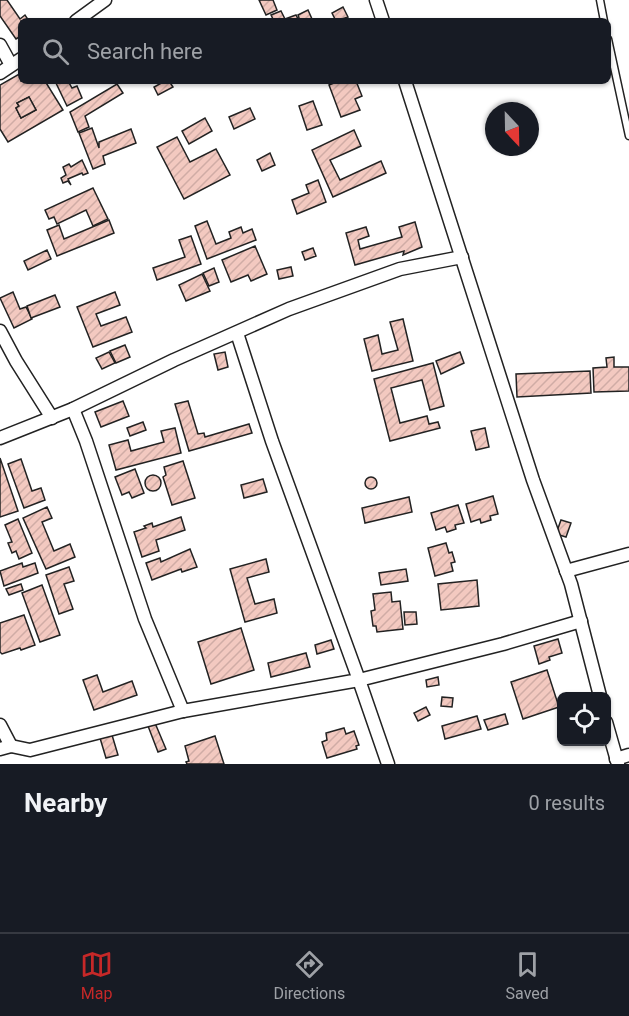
<!DOCTYPE html>
<html lang="en">
<head>
<meta charset="utf-8">
<style>
	:root { --surface:#171b24; --page:#20242c; --text:#f1f3f6; --muted:#9ea1a6; --line:#363941; --accent:#c62828 }
	body { margin:0; font-family:Roboto,sans-serif; background:var(--page); color:var(--text) }
	.controls { position:absolute; right:18px; bottom:18px; display:grid; overflow:hidden; border-radius:9px; box-shadow:0 2px 4px #0004 }
	.controls button { width:54px; height:54px; display:grid; place-items:center; padding:0; border:0; border-bottom:2px solid var(--line); background:var(--surface); color:var(--text); font:30px sans-serif }
	.compass { position:absolute; left:485px; top:102px; width:54px; height:54px; border-radius:50%; background:var(--surface); box-shadow:0 2px 4px #0004; rotate:158deg }
	.list { margin:0; padding:0; list-style:none }
	h2 { display:flex; justify-content:space-between; align-items:center; height:78px; margin:0; padding:0 24px; font-size:26px }
	h2 small { font-size:20px; font-weight:400; color:var(--muted) }
	.icon { flex:none; width:33px; height:33px; fill:none; stroke:currentColor; stroke-width:2; stroke-linecap:round; stroke-linejoin:round }
	.map { position:relative; flex:none; width:629px; height:764px; overflow:hidden }
	.search { position:absolute; background:var(--surface); box-shadow:0 2px 4px #0004; left:18px; right:18px; top:18px; height:66px; display:flex; align-items:center; gap:15px; box-sizing:border-box; padding:0 21px; border-radius:9px; color:var(--muted); font-size:22px }
	.sheet { height:168px; background:var(--surface) }
	nav { display:flex; justify-content:space-around; align-items:center; box-sizing:border-box; height:84px; border-top:2px solid var(--line); background:var(--surface); font-size:16px; color:var(--muted) }
	nav a { display:grid; justify-items:center; gap:3px }
	nav .on { color:var(--accent) }
	.map>svg:first-child { display:block }
	.building { fill:url(#building-hatch); stroke:#222; stroke-width:1.5; fill-rule:evenodd }
	.lines { fill:none; stroke-linecap:round; stroke-linejoin:round }
	.lane-casing { stroke:#222; stroke-width:9 }
	.street-casing { stroke:#222; stroke-width:15 }
	.lane { stroke:#fff; stroke-width:6 }
	.street { stroke:#fff; stroke-width:12 }
</style>
</head>
<body>
<div class="map">
<svg width="629" height="764" viewBox="0 0 629 764">
	<defs>
		<pattern id="building-hatch" width="6" height="6" patternUnits="userSpaceOnUse" patternTransform="scale(1.5)"><rect width="6" height="6" fill="#f3c9c0"/><path d="M-1 1l2-2M0 6l6-6M5 7l2-2" fill="none" stroke="#d0aca5"/></pattern>
	</defs>
	<rect width="100%" height="100%" fill="#fff"/>
	<g class="building">
		<path d="M0,0H7L20,19L25,15L29,21H21V36L16,39L0,16Z"/>
		<path d="M259,0H273L277,10L266,15Z"/>
		<path d="M343,7L348,17L336,21L332,13Z"/>
		<path d="M308,10L312,19L308,21H300L298,15Z"/>
		<path d="M281,11L285,19L296,15L299,21H274L271,15Z"/>
		<path d="M21,73V81H45L63,110L8,142L0,129V85ZM29,97L36,110L21,118L16,108L19,106L17,103Z"/>
		<path d="M55,81H68L72,88L77,86L82,98L67,106Z"/>
		<path d="M165,81H169L173,87L158,95L154,87Z"/>
		<path d="M339,81H356L362,96L355,99L360,110L341,117L329,85Z"/>
		<path d="M117,84L123,93L85,116L89,127L78,132L70,112Z"/>
		<path d="M29,97L36,110L21,118L16,108L19,106L17,103Z"/>
		<path d="M313,101L322,125L307,130L299,106Z"/>
		<path d="M250,108L255,119L234,129L229,117Z"/>
		<path d="M205,118L212,131L189,144L182,131Z"/>
		<path d="M92,128L99,148V142L131,129L136,143L103,156L105,164L93,169L79,133Z"/>
		<path d="M354,130L361,146L330,160L340,180L381,161L386,173L333,197L312,150Z"/>
		<path d="M177,137L190,162L216,149L230,175L184,199L157,147Z"/>
		<path d="M270,153L275,165L262,171L257,160Z"/>
		<path d="M82,160L88,173L83,175L82,173L68,179L71,185L68,181L63,183L61,178L66,175L63,167L69,164L71,167Z"/>
		<path d="M318,180L326,202L297,214L292,200L309,193L306,185Z"/>
		<path d="M93,188L108,219L93,226L86,210L57,224L54,217L49,219L45,210Z"/>
		<path d="M109,220L114,233L57,256L47,230L59,225L64,239Z"/>
		<path d="M207,221L216,244L231,238L229,232L241,227L243,233L252,229L256,240L207,259L195,226Z"/>
		<path d="M415,222L422,247L403,255L404,251L355,265L346,233L366,227L369,236L358,240L360,249L402,237L399,227Z"/>
		<path d="M191,236L201,264L157,280L153,268L185,257L179,240Z"/>
		<path d="M255,246L267,274L251,281L248,275L231,282L222,260Z"/>
		<path d="M313,248L316,256L305,260L302,252Z"/>
		<path d="M47,250L51,259L28,270L24,261Z"/>
		<path d="M291,267L293,276L279,279L277,270Z"/>
		<path d="M214,268L219,282L209,286L203,273Z"/>
		<path d="M202,274L210,291L186,301L179,285Z"/>
		<path d="M13,292L20,309L26,307L32,319L14,328L0,298Z"/>
		<path d="M115,292L120,305L96,314L101,326L126,317L132,332L93,347L77,307Z"/>
		<path d="M55,295L60,307L31,318L27,306Z"/>
		<path d="M403,319L413,361L372,371L364,339L378,335L382,354L398,350L390,322Z"/>
		<path d="M125,345L130,357L116,363L110,351Z"/>
		<path d="M109,352L115,363L102,369L96,358Z"/>
		<path d="M225,352L228,367L218,370L214,354Z"/>
		<path d="M460,352L464,363L441,374L436,361Z"/>
		<path d="M614,357V367H629V391L594,392L593,368L607,367L606,358Z"/>
		<path d="M433,363L444,406L430,410L422,380L391,388L400,423L427,416L429,424L438,422L440,428L390,441L374,379Z"/>
		<path d="M590,371L591,393L517,397L516,374Z"/>
		<path d="M123,401L129,416L101,427L95,412Z"/>
		<path d="M188,401L198,434L204,433L205,437L249,424L252,433L189,451L175,404Z"/>
		<path d="M143,422L146,430L130,436L127,428Z"/>
		<path d="M175,428L181,453L116,470L109,445L128,440L131,451L164,442L161,431Z"/>
		<path d="M485,428L489,447L476,450L471,431Z"/>
		<path d="M0,458L18,511L0,517Z"/>
		<path d="M21,459L32,491L41,488L45,500L24,508L8,464Z"/>
		<path d="M183,461L195,498L172,505L163,477L166,475L164,467Z"/>
		<path d="M135,469L144,493L132,498L129,492L122,495L115,477Z"/>
		<circle cx="153" cy="483" r="8"/>
		<circle cx="371" cy="483" r="6"/>
		<path d="M263,479L267,492L244,498L241,485Z"/>
		<path d="M493,496L498,514L490,516L491,520L481,523L480,519L471,522L466,504Z"/>
		<path d="M409,497L412,512L365,523L362,508Z"/>
		<path d="M458,505L464,523L455,525L456,529L447,532L445,527L436,530L431,513Z"/>
		<path d="M47,507L52,518L42,522L54,551L70,544L75,557L46,569L23,518Z"/>
		<path d="M181,517L185,530L156,540L159,551L142,557L134,532L146,528L144,526L152,523L153,527Z"/>
		<path d="M18,519L32,553L19,559L16,551L12,553L8,543L12,542L5,525Z"/>
		<path d="M561,520L571,523L566,537L556,534Z"/>
		<path d="M446,543L449,553L452,552L455,562L451,563L453,571L435,576L428,548Z"/>
		<path d="M190,549L197,567L182,572L181,569L152,580L146,563L160,558L161,562Z"/>
		<path d="M266,559L269,572L247,578L255,604L274,599L277,613L245,622L230,569Z"/>
		<path d="M22,563L23,567L35,563L38,573L4,586L0,571Z"/>
		<path d="M69,567L74,581L64,584L73,609L59,614L46,575Z"/>
		<path d="M406,569L408,581L381,585L379,573Z"/>
		<path d="M477,580L479,606L441,610L438,584Z"/>
		<path d="M21,584L23,590L9,595L6,589Z"/>
		<path d="M42,585L60,635L40,642L22,593Z"/>
		<path d="M391,592L392,602L400,601L403,629L377,632L376,626H373L371,611L375,610L373,594Z"/>
		<path d="M404,612H416L417,624L405,625Z"/>
		<path d="M24,615L35,645L21,650L20,648L2,654L0,652V623Z"/>
		<path d="M241,628L254,670L211,684L198,642Z"/>
		<path d="M558,639L562,653L549,657L550,660L539,664L534,646Z"/>
		<path d="M331,640L334,649L317,654L315,645Z"/>
		<path d="M306,653L310,667L271,677L268,663Z"/>
		<path d="M547,670L559,707L523,719L511,682Z"/>
		<path d="M97,675L103,692L132,681L137,695L94,710L83,680Z"/>
		<path d="M438,677L439,685L427,687L426,680Z"/>
		<path d="M442,697L453,698L452,707L441,706Z"/>
		<path d="M426,707L430,715L418,721L414,713Z"/>
		<path d="M505,714L508,724L488,730L484,720Z"/>
		<path d="M477,716L481,729L445,739L442,726Z"/>
		<path d="M155,723L166,749L158,752L148,726Z"/>
		<path d="M344,728L346,734L354,731L359,745L356,746L357,749L327,758L322,742L327,740L326,733Z"/>
		<path d="M112,735L118,755L106,758L100,738Z"/>
		<path d="M215,736L224,764H187L186,762L189,761L185,746Z"/>
	</g>
	<g class="lines">
		<defs>
			<g id="lane">
				<path d="M600,0L604,21"/>
				<path d="M608,39L629,136"/>
			</g>
			<g id="street">
				<path d="M376,0L383,21"/>
				<path d="M76,21L105,0"/>
				<path d="M0,45L11,65"/>
				<path d="M0,73L21,59"/>
				<path d="M405,81L533,480L571,584L600,696"/>
				<path d="M0,331L16,361L52,418"/>
				<path d="M73,409L86,441L145,619L183,711"/>
				<path d="M0,438L73,409L174,360L289,309L400,269L462,257"/>
				<path d="M566,571L629,554"/>
				<path d="M606,722L618,764"/>
				<path d="M0,725L11,746"/>
				<path d="M0,749L11,746L30,750L183,711L359,680L272,441L237,333"/>
				<path d="M616,759L629,755"/>
				<path d="M388,764L359,680L503,644L581,621"/>
			</g>
		</defs>
		<use href="#lane" class="lane-casing"/>
		<use href="#street" class="street-casing"/>
		<use href="#lane" class="lane"/>
		<use href="#street" class="street"/>
	</g>
</svg>
<div class="controls">
<button><svg class="icon" aria-label="locate" viewBox="0 0 24 24"><circle cx="12" cy="12" r="6"/><path d="M12 2v4M12 18v4M2 12h4M18 12h4"/></svg></button>
</div>
<svg class="compass" viewBox="-18 -18 36 36"><path d="M0-13l5 13h-10z" fill="#e53935"/><path d="M0 13l5-13h-10z" fill="#9ea1a6"/></svg>
<div class="search"><svg class="icon" aria-label="search" viewBox="0 0 24 24"><circle cx="10" cy="10" r="6"/><path d="M15 15l6 6"/></svg>Search here</div>
</div>
<section class="sheet">
<h2>Nearby<small>0 results</small></h2>
<ul class="list">
</ul>
</section>
<nav>
<a class="on"><svg class="icon" aria-label="map" viewBox="0 0 24 24"><path d="M3 6l6-2 6 2 6-2v14l-6 2-6-2-6 2zM9 4v14M15 6v14"/></svg>Map</a>
<a><svg class="icon" aria-label="directions" viewBox="0 0 24 24"><path d="M12 3l9 9-9 9-9-9zM9 14v-3h6M13 9l2 2-2 2"/></svg>Directions</a>
<a><svg class="icon" aria-label="saved" viewBox="0 0 24 24"><path d="M7 4h10v16l-5-4-5 4z"/></svg>Saved</a>
</nav>
</body>
</html>
